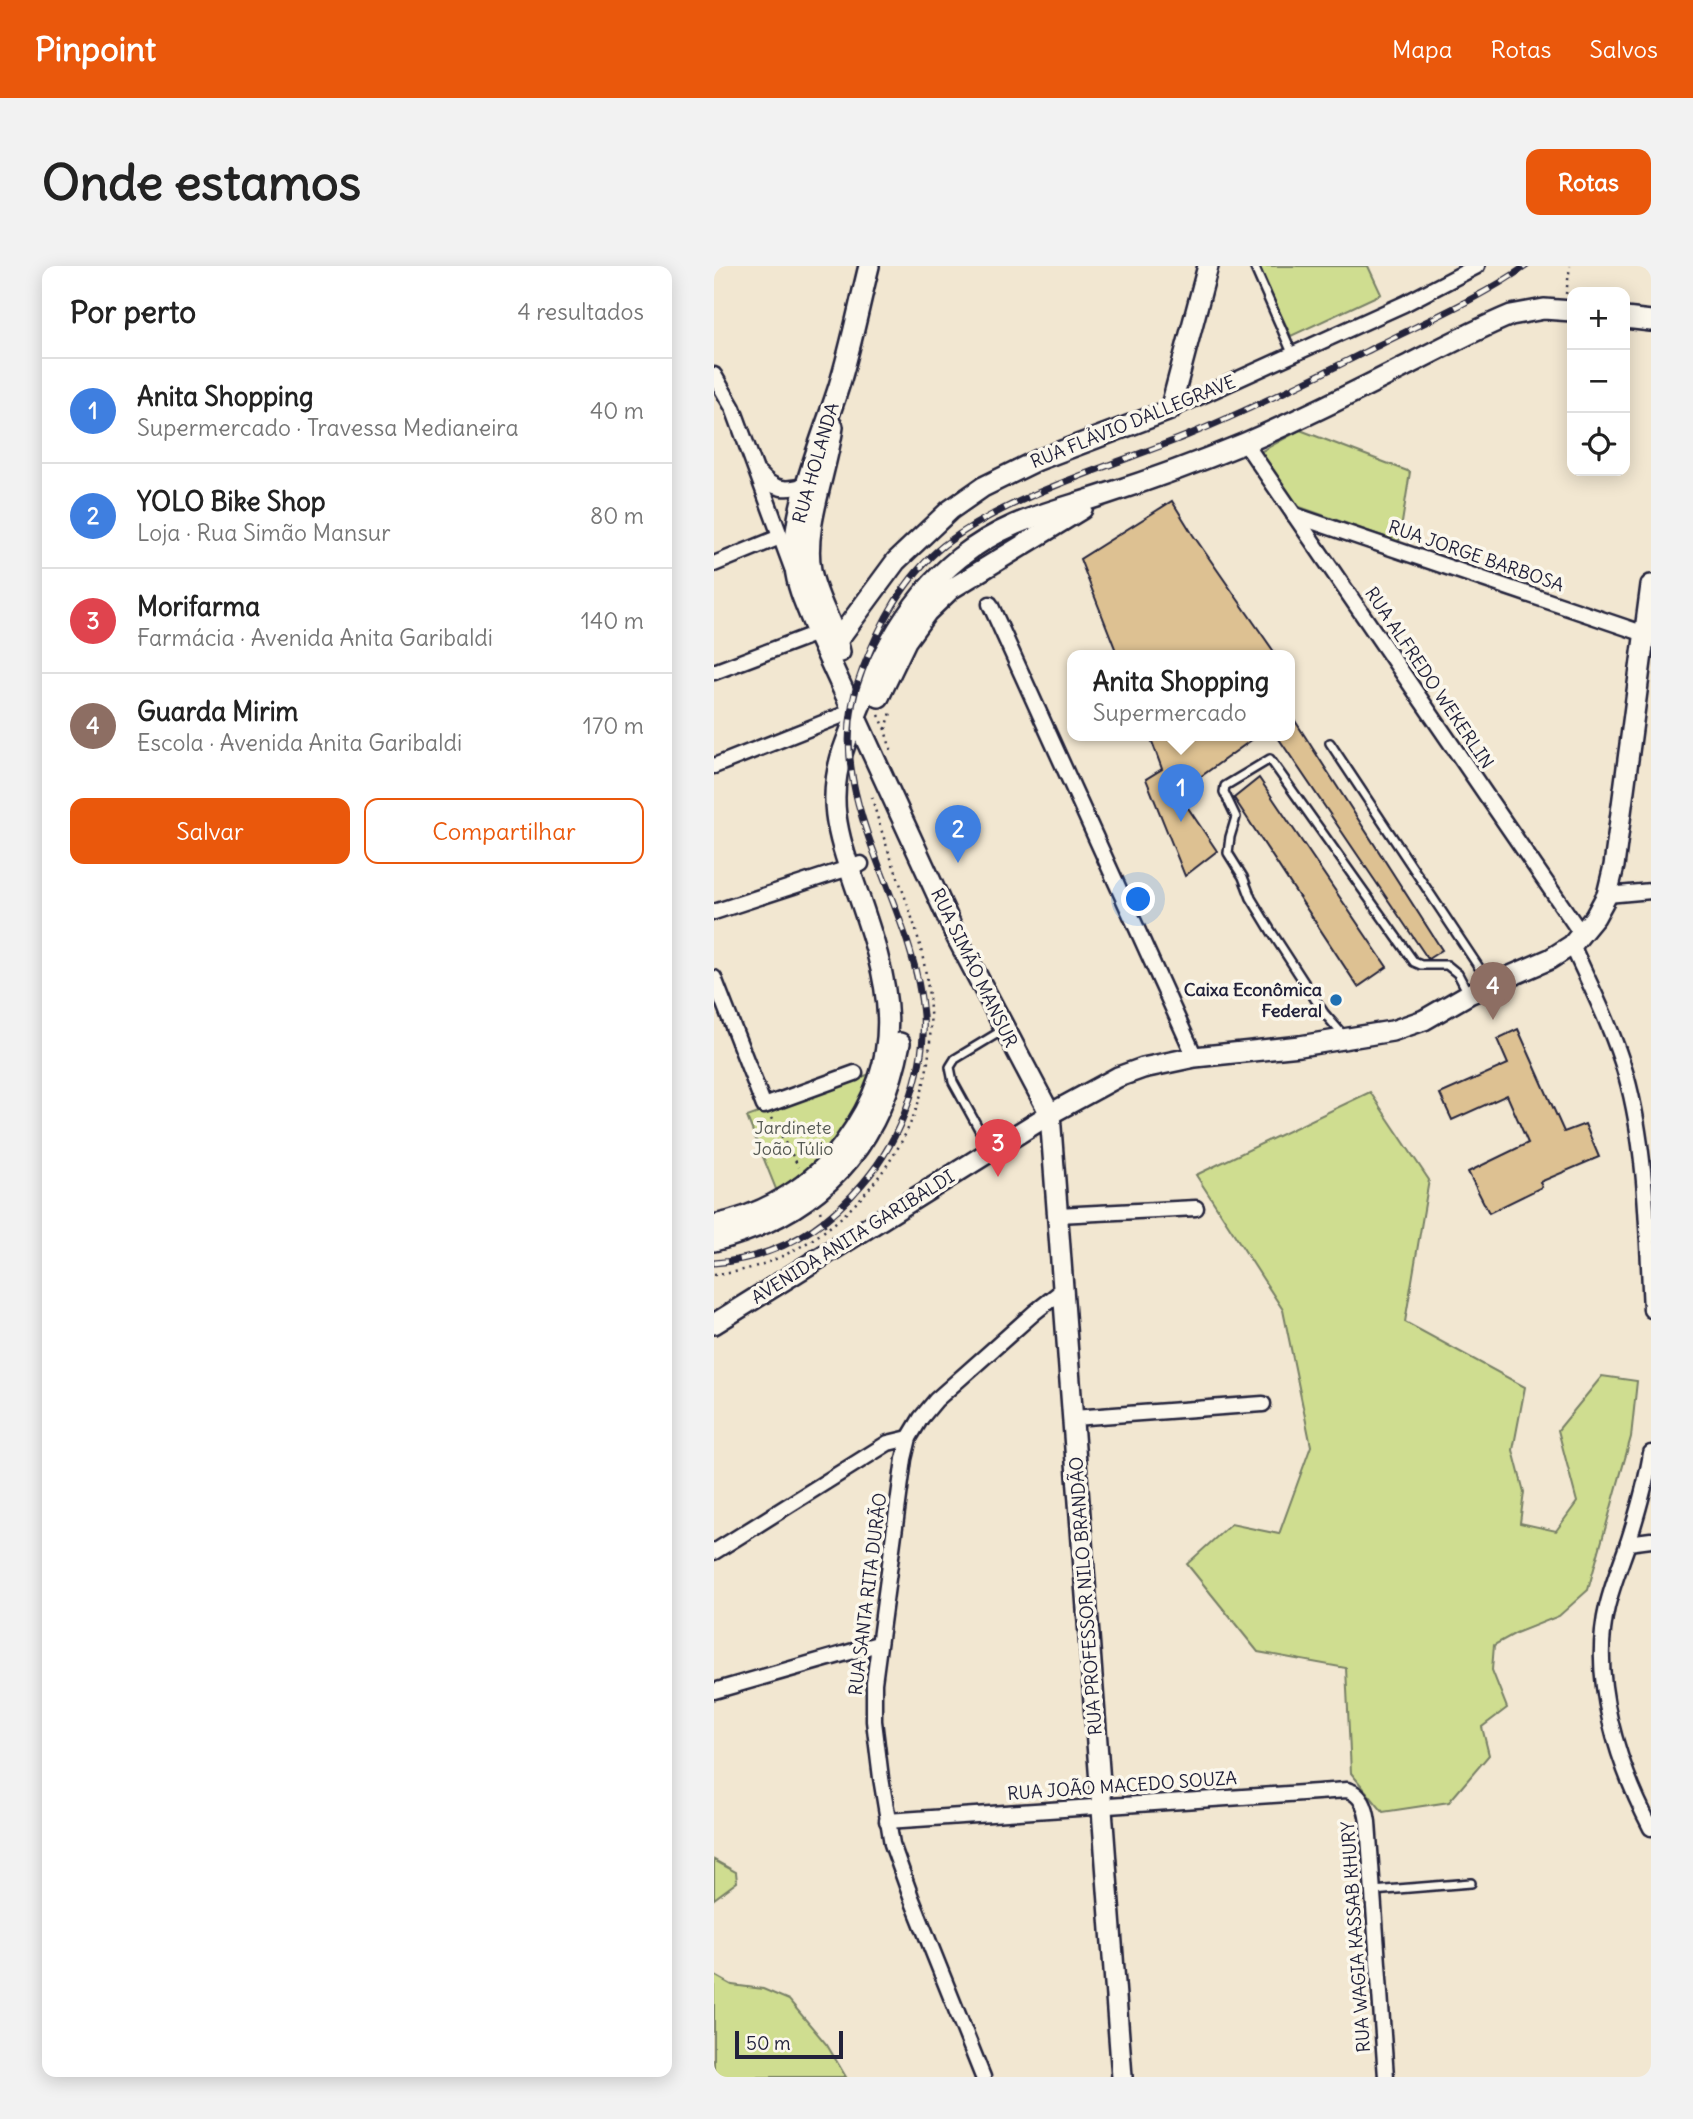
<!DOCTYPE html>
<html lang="pt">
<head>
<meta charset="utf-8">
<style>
	:root { --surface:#fff; --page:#f2f2f2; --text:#222; --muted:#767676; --line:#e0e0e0; --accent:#ea580c }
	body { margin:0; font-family:Delius,sans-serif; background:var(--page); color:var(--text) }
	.controls { position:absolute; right:21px; top:21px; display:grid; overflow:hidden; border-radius:14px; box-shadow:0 4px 18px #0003 }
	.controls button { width:63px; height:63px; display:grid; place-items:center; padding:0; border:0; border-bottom:2px solid var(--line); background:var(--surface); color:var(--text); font:35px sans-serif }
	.scale { position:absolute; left:21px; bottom:18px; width:108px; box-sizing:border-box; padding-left:7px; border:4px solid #22223b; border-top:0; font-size:19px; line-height:24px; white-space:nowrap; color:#22223b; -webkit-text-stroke:5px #fbf7ec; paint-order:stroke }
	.you { position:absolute; left:425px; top:634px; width:24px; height:24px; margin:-18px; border:5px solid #fff; border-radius:50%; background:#1a73e8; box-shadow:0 0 0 10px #1a73e833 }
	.badge { display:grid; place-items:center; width:46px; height:46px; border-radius:50%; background:var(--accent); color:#fff; font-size:23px; font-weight:700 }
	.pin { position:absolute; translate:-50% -58px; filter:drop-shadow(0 2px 4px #0008) }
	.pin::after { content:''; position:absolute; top:37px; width:24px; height:21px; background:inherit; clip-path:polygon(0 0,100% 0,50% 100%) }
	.popup { position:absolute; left:353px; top:384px; width:228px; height:91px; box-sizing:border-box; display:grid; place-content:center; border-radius:14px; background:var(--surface); filter:drop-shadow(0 2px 5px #0005); font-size:23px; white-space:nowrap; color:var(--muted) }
	.popup b { font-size:26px; color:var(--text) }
	.popup::after { content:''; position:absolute; left:50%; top:100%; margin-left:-14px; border:14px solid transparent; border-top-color:var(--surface) }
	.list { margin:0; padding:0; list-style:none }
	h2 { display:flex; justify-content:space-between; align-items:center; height:91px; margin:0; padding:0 28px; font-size:30px }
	h2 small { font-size:23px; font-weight:400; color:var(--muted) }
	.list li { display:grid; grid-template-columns:46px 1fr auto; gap:21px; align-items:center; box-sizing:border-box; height:105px; padding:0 28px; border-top:2px solid var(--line) }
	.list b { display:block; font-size:26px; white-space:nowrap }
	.list p { margin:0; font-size:23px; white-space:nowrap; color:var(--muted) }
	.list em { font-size:23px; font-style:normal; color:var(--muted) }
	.actions { display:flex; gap:14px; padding:21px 28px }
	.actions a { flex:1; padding:16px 0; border:2px solid var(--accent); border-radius:14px; text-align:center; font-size:24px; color:var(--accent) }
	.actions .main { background:var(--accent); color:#fff }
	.icon { flex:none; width:38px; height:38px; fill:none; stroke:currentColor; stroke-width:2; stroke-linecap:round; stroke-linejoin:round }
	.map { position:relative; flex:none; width:937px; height:1811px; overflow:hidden; border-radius:14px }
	header { display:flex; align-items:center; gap:42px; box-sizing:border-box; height:98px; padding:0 35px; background:var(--accent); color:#fff }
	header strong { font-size:33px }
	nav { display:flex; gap:38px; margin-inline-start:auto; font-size:24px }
	.intro { display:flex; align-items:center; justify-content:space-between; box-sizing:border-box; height:168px; padding:0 42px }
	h1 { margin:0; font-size:49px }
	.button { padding:18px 32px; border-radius:14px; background:var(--accent); color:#fff; font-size:24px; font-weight:700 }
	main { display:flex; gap:42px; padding:0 42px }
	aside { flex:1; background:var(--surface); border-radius:14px; box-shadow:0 4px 18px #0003 }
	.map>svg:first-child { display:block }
	.green { fill:#cfdd90; stroke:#788066; stroke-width:2 }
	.building { fill:#ddc192; stroke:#22223b; stroke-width:2 }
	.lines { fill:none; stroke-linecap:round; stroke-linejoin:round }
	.lane-casing { stroke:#22223b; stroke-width:12 }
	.street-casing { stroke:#22223b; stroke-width:19 }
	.secondary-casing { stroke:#22223b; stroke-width:24 }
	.path { stroke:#22223b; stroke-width:2.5; stroke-dasharray:2 5; stroke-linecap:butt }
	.lane { stroke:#fbf7ec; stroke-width:7 }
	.street { stroke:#fbf7ec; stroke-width:14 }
	.secondary { stroke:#fbf7ec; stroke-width:19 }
	.rail-casing { stroke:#22223b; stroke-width:7 }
	.rail { stroke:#fbf7ec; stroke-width:4.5; stroke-dasharray:13; stroke-linecap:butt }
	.poi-dot { fill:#1f6fb2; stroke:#fbf7ec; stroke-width:2.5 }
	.labels { text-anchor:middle; stroke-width:7; stroke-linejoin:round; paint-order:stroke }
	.street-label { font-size:18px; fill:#22223b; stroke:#fbf7ec }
	.poi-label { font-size:18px; font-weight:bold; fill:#22223b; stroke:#fbf7ec; text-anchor:end }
	.park-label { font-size:18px; fill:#565a54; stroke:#fbf7ec }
</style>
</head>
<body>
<header>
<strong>Pinpoint</strong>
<nav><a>Mapa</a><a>Rotas</a><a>Salvos</a></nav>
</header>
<div class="intro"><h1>Onde estamos</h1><a class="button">Rotas</a></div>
<main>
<aside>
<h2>Por perto<small>4 resultados</small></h2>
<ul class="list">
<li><span class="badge" style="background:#3f7fe0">1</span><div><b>Anita Shopping</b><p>Supermercado · Travessa Medianeira</p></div><em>40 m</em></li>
<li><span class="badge" style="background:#3f7fe0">2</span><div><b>YOLO Bike Shop</b><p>Loja · Rua Simão Mansur</p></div><em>80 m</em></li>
<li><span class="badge" style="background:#e0444e">3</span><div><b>Morifarma</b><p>Farmácia · Avenida Anita Garibaldi</p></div><em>140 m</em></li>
<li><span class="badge" style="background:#8d6e63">4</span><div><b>Guarda Mirim</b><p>Escola · Avenida Anita Garibaldi</p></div><em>170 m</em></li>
</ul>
<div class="actions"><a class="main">Salvar</a><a>Compartilhar</a></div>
</aside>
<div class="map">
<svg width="937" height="1811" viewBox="0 0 937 1811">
	<rect width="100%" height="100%" fill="#f2e7d1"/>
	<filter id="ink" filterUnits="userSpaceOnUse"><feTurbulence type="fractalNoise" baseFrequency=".0143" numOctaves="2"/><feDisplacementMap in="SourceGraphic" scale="14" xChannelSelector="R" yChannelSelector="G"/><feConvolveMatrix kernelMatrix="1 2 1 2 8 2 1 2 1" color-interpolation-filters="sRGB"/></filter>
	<g filter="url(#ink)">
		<g class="green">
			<path d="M544,0H654L667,28L577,70Z"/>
			<path d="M586,164L696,206L685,276L580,239L546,186Z"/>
			<path d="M159,807L136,855L106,894L64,928L33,851Z"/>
			<path d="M656,826L715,914L691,1056L811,1121L799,1184L810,1226L806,1257L842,1265L863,1236L844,1164L888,1110L923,1115L917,1171L874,1324L845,1350L802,1367L780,1379L778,1404L793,1442L768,1461L775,1489L735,1536L669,1546L637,1507L632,1402L544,1386L473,1298L517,1258L565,1268L597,1180L569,1044L482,909Z"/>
			<path d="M0,1594L22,1606L23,1616L0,1633Z"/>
			<path d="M0,1709L18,1719L49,1723L75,1734L113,1779L132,1811H0Z"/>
		</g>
		<g class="building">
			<path d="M458,235L479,269L563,390H404L366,293Z"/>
			<path d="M576,447L728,684L714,693L563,470H576Z"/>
			<path d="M436,470H543L464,527L503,585L471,610L432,513L448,503Z"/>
			<path d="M545,512L673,701L644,721L520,532Z"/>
			<path d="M804,763L850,866L871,858L885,891L826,916L828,921L775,947L754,906L814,877L793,829L738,854L726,828L794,798L783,773Z"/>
		</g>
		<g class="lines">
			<defs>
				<g id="lane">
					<path d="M540,0L579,89"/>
					<path d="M616,477L776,718"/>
					<path d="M630,770L610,747L557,665L537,632L529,611L514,587L516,571L522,551L510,526L511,520L556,493L700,696L707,699H733L744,708L754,727"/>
					<path d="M277,885L239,816L236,801L241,793L289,764"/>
					<path d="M659,1625L757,1617"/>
				</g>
				<g id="street">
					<path d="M0,109L19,142L78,302"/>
					<path d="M456,144L690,38L763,0"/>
					<path d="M531,177L868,669"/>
					<path d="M46,208C60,225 74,225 94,218"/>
					<path d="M580,249L931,368"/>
					<path d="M0,298L66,271"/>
					<path d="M276,338L481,791"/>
					<path d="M0,406L103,367"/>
					<path d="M0,500L139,445"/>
					<path d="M893,629L937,625"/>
					<path d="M0,646L147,598"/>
					<path d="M858,679C877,721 899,764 912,809C933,884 933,966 937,1044"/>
					<path d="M0,712L50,840L141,807"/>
					<path d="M344,949L482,942"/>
					<path d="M359,1152L549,1138"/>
					<path d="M937,1187C932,1219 923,1249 913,1280C906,1300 898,1320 893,1341C876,1413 904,1499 937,1562"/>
					<path d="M914,1277L937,1274"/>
					<path d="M0,1286L174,1177L195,1172"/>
					<path d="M0,1425L164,1378"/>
					<path d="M173,1555L633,1524C648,1528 652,1542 654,1556L672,1811"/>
					<path d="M269,1811L197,1631L178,1578L167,1512L160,1455V1417L190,1193L195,1172L207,1152L222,1134L321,1046L349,1024"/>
				</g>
				<g id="secondary">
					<path d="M155,0C145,40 137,81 125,120C108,174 76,244 81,301C83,324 95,346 103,367L243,672L336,848L408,1811"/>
					<path d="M911,52L937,55"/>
					<path d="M119,161C113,205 89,262 97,304C102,333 120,358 126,386"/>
					<path d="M123,375L182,295L236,244L269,221L324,194L456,144L494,0"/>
					<path d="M165,431L192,375L213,346L237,323L368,243"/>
					<path d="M0,959C50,949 99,920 129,879C197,786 176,719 141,619C123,567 111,530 132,476C157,408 187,339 245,292C293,254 335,247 392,228C439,213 485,196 531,177C585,154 637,128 690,101C725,83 761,64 797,49L830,43L858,45"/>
					<path d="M0,975C104,948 166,883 186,777"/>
					<path d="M0,1058L336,848L404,811L429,802L481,791L586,780L678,765L710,754L755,728L836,693L858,679L881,651L893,629L900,600L937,319"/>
				</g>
			</defs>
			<use href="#lane" class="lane-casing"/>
			<use href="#street" class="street-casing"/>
			<use href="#secondary" class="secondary-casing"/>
			<g class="path">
				<path d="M852,28L856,0"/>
				<path d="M165,449C172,462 173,475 179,488"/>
				<path d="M172,463L178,443"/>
				<path d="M57,852L85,901"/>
				<path d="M106,945L112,962"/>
				<path d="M0,1009C54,1004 107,975 144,935C217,857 231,770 203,668C189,620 168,575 157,527"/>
			</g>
			<use href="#lane" class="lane"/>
			<use href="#street" class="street"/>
			<use href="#secondary" class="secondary"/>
			<defs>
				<path id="rail" d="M0,997C62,992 110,964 149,917C169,894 184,867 194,838C204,810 211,779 209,749C200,631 100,527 148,405C166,358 190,311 230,279C296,229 395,201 472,170C538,143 601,111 665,79C715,54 766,32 812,0"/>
			</defs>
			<use href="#rail" class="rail-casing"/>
			<use href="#rail" class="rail"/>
		</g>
	</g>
	<circle class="poi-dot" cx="622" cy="734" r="7"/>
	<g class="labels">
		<g class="street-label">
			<text transform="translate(419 156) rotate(-22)" y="6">RUA FLÁVIO DALLEGRAVE</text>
			<text transform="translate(102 197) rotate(-74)" y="6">RUA HOLANDA</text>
			<text transform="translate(762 290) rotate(19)" y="6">RUA JORGE BARBOSA</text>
			<text transform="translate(715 412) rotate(56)" y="6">RUA ALFREDO WEKERLIN</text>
			<text transform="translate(260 702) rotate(64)" y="6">RUA SIMÃO MANSUR</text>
			<text transform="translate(139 971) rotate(-32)" y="6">AVENIDA ANITA GARIBALDI</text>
			<text transform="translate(154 1328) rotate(-83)" y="6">RUA SANTA RITA DURÃO</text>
			<text transform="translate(372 1330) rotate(-94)" y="6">RUA PROFESSOR NILO BRANDÃO</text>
			<text transform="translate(408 1520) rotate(-4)" y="6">RUA JOÃO MACEDO SOUZA</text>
			<text transform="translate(642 1671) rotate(-94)" y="6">RUA WAGIA KASSAB KHURY</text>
		</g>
		<g class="poi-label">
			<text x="608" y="730">Caixa Econômica<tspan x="608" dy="21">Federal</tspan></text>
		</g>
		<g class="park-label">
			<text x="79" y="868">Jardinete<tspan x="79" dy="21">João Túlio</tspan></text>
		</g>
	</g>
</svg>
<div class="controls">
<button>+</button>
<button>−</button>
<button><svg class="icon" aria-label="locate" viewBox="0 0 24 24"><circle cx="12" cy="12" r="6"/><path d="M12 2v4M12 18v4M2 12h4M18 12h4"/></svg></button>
</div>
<div class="scale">50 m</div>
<div class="you"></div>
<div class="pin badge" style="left:467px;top:556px;background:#3f7fe0">1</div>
<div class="popup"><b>Anita Shopping</b>Supermercado</div>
<div class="pin badge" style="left:244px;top:597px;background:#3f7fe0">2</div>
<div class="pin badge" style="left:284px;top:911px;background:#e0444e">3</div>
<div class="pin badge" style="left:779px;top:754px;background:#8d6e63">4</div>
</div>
</main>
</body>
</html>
